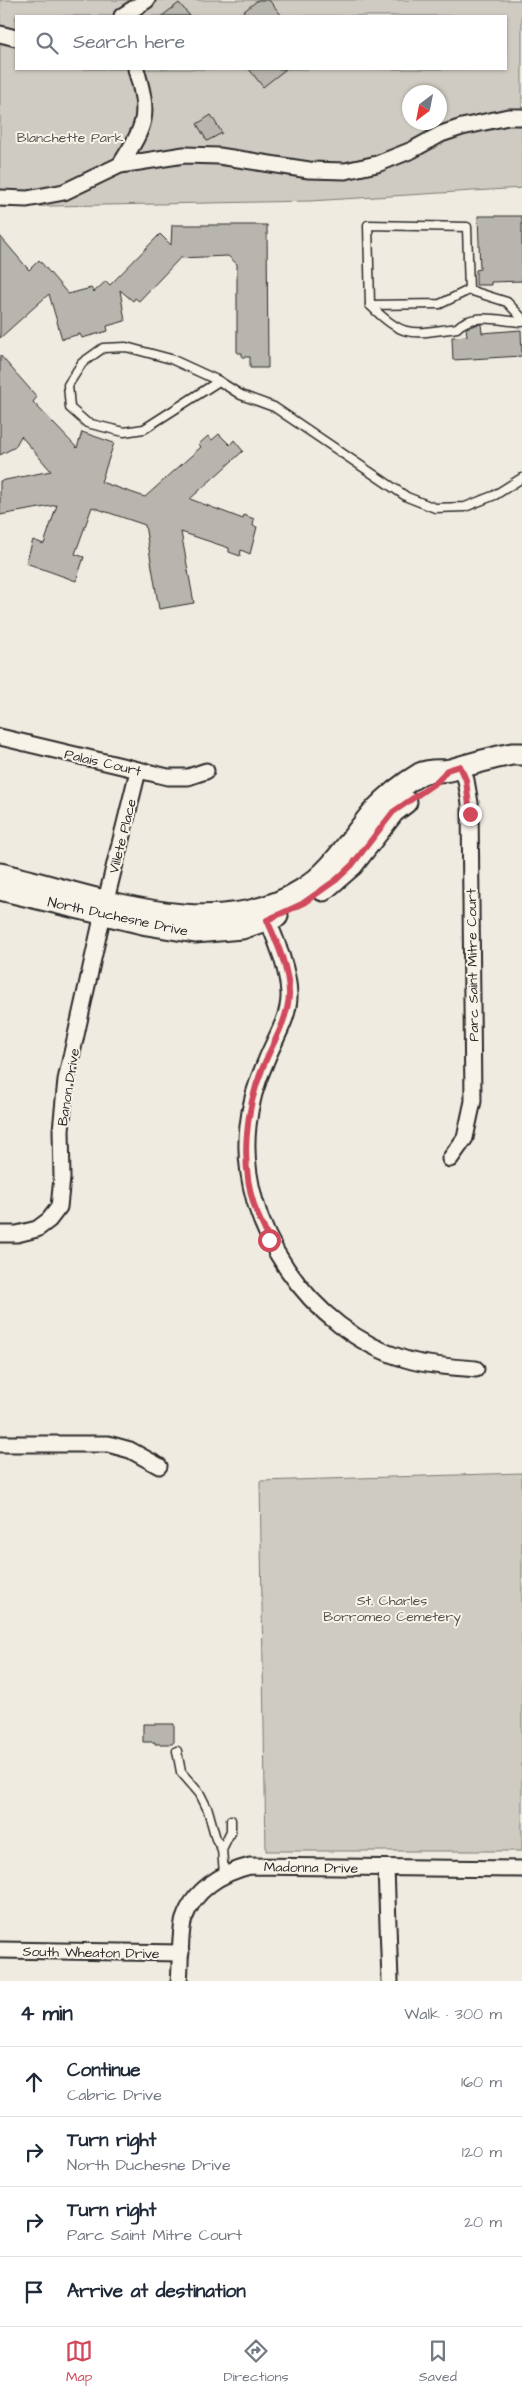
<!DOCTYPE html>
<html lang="en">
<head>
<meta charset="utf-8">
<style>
	:root { --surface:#fff; --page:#f6f6f7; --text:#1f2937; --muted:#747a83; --line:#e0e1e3; --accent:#d1495b }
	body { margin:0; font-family:"Architects Daughter",sans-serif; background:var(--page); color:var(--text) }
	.compass { position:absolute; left:402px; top:85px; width:45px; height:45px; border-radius:50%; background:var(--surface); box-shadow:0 1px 4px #0004; rotate:212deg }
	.stop { position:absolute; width:15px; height:15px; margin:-11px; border:4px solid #d1495b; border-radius:50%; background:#fff }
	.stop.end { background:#d1495b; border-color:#fff; box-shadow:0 1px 5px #0008 }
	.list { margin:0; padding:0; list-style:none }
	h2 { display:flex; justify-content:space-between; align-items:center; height:65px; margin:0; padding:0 20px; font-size:21px }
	h2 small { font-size:16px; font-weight:400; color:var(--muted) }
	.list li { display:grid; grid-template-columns:32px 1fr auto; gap:15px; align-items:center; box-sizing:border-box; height:70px; padding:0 20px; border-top:1px solid var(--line) }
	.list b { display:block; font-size:19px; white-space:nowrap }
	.list p { margin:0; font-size:16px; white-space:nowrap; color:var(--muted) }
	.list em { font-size:16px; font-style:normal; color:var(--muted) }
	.icon { flex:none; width:28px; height:28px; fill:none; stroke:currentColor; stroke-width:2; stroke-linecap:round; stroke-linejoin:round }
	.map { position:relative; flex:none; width:522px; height:1981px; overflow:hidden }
	.search { position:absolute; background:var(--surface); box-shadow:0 1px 4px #0004; left:15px; right:15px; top:15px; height:55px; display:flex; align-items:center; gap:12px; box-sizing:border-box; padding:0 18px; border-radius:0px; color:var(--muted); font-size:19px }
	.sheet { height:345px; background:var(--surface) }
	nav { display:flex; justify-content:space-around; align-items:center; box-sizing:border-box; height:70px; border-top:1px solid var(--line); background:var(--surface); font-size:14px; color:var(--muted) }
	nav a { display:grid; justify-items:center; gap:2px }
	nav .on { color:var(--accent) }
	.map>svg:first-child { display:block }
	.green { fill:#cfcbc2; stroke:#7d7b76; fill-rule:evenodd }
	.building { fill:#b8b5ae; stroke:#2b2b2b }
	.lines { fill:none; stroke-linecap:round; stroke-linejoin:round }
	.lane-casing { stroke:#2b2b2b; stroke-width:11 }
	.street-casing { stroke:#2b2b2b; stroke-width:19 }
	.secondary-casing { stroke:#2b2b2b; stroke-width:25 }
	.lane { stroke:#f7f3e8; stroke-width:8 }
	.street { stroke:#f7f3e8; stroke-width:15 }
	.secondary { stroke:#f7f3e8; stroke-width:21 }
	.route { stroke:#d1495b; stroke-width:6 }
	.labels { text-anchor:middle; stroke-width:4; stroke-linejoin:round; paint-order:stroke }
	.park-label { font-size:14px; fill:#545351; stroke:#f7f3e8 }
	.street-label { font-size:14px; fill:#2b2b2b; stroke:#f7f3e8 }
</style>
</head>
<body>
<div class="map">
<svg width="522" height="1981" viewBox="0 0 522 1981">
	<rect width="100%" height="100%" fill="#efebe0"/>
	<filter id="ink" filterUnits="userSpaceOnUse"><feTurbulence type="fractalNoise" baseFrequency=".02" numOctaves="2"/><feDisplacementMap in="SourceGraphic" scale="10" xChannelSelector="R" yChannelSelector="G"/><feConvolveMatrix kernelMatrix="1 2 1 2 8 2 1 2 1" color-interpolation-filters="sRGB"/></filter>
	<g filter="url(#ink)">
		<g class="green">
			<path d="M0,0H522V188L310,201L0,207ZM16,16H506V69H16ZM410,92H440V122H410Z"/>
			<path d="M522,1473V1851H266L260,1481Z"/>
		</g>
		<g class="building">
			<path d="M258,0H269L282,16H238Z"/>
			<path d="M179,3L190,16H162Z"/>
			<path d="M249,69H286L263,87Z"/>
			<path d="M211,115L222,133L207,141L197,124Z"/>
			<path d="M478,216H522V281L491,282V285H476V270L480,269Z"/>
			<path d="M172,225H267L268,368H250V357H242V353H237V264L228,256L180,258L139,301L135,298L133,301L120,290L125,321L107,326L108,331L82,338L80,334L62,339L49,294L0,338V236L29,270L39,260L68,294L91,288L94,292L106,281L110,285L160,234L171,245Z"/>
			<path d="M479,324H481L482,333L521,330L522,356L453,360L452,337L467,336L466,328Z"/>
			<path d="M0,355L37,397L33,402L77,448L82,432L114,443L101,482L145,497L201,447L199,444L208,436L212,440L219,434L230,445L234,440L243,451L190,499L243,519L244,515L254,519L253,526L257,527L250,554L241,550L240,556L229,552V548L181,532L194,603L159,609L145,525L92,507L75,554L84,557L76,581L26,563L33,540L44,544L57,505L0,515V481L51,471L21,436L15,447L0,455Z"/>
			<path d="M143,1724H174V1742L172,1744H155V1742H143Z"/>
		</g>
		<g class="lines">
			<defs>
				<g id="lane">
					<path d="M469,290L467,227L368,225L370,305L440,304L469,290L507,302L522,318"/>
					<path d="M370,305C403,339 412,334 457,328C472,312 501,321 522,322"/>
					<path d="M219,381L144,429L124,432L87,423L70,408L68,385L82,363L103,348L126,347L171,359L219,381L241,395L274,407L407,497L435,508L465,507L495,495L522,478"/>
					<path d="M177,1751L181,1772L200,1794L208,1810L216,1839L222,1849L224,1874"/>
					<path d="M222,1849L231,1831V1820"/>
				</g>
				<g id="street">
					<path d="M122,16L147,0"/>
					<path d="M0,34L16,38"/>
					<path d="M120,165C146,124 150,117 136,69"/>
					<path d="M0,198L27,199L64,192L120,165L184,155L219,156L309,170L345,171L377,164L412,150L441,134L462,127L508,117H522"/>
					<path d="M0,737L168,777H188L206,771"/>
					<path d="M264,911C274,936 288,966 289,994C290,1017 274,1040 266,1061C257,1081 250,1104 248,1126C237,1225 311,1331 405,1359C428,1366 453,1367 476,1369"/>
					<path d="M450,1159L465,1138L473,1101L470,803L466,780L460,766"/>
					<path d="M0,1234H17L37,1229L49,1220L59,1207L62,1178L61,1130L66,1080L106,900L138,771"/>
					<path d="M0,1444H108L130,1450L159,1466"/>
					<path d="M386,1868L390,1981"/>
					<path d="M0,1950L181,1953"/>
					<path d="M179,1981C181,1965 179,1933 184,1919C194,1890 221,1873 250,1866L522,1869"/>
				</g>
				<g id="secondary">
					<path d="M0,874C93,895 213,947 302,890C334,870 350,839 373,812C387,797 403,784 420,774C430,769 440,772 450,770C471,764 491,758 512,754H522"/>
					<path d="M0,889L147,924L195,932L242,928L277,916"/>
					<path d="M323,890L352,865L393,812L406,802"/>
				</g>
			</defs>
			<use href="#lane" class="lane-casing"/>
			<use href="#street" class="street-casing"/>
			<use href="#secondary" class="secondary-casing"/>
			<use href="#lane" class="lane"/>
			<use href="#street" class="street"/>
			<use href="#secondary" class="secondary"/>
		</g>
	</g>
	<g class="lines" filter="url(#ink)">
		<path class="route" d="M269,1240C265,1229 259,1219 255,1208C240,1164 245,1110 263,1067C272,1044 287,1022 289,996C290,972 277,942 267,920L302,904L336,880L352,865L393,812L438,781L447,770L460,766L466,780L470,814"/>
	</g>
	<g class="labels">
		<g class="park-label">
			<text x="70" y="142">Blanchette Park</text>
			<text x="392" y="1605">St. Charles<tspan x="392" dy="16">Borromeo Cemetery</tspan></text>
		</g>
		<g class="street-label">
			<text transform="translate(103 762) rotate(13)" y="5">Palais Court</text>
			<text transform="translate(122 836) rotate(-76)" y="5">Villete Place</text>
			<text transform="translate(118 916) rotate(12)" y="5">North Duchesne Drive</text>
			<text transform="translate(472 965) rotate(-91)" y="5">Parc Saint Mitre Court</text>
			<text transform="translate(68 1087) rotate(-81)" y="5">Banon Drive</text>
			<text transform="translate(311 1867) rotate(1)" y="5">Madonna Drive</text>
			<text transform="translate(91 1952) rotate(1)" y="5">South Wheaton Drive</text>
		</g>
	</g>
</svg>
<svg class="compass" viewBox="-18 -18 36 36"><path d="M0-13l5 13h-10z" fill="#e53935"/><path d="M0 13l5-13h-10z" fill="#747a83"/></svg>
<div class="stop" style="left:269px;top:1240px"></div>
<div class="stop end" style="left:470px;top:814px"></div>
<div class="search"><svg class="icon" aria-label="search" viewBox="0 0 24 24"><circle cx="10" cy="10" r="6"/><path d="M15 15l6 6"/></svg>Search here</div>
</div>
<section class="sheet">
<h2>4 min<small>Walk · 300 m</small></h2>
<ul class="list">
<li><svg class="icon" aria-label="ahead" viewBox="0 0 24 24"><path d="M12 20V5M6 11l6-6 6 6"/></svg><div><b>Continue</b><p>Cabric Drive</p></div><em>160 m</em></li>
<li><svg class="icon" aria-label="right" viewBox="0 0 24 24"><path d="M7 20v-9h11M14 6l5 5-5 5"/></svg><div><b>Turn right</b><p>North Duchesne Drive</p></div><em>120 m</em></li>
<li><svg class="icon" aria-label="right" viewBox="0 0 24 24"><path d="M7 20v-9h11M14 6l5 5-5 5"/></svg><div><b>Turn right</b><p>Parc Saint Mitre Court</p></div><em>20 m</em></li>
<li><svg class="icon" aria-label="arrive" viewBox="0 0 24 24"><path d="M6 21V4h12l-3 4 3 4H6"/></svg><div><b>Arrive at destination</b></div></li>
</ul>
</section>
<nav>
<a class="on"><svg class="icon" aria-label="map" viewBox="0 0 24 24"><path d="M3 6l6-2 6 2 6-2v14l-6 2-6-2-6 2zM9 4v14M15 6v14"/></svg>Map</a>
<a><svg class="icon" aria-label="directions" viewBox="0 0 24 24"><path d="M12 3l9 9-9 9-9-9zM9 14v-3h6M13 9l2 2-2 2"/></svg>Directions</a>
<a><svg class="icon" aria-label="saved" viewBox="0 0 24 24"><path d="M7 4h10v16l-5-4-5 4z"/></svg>Saved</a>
</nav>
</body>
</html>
